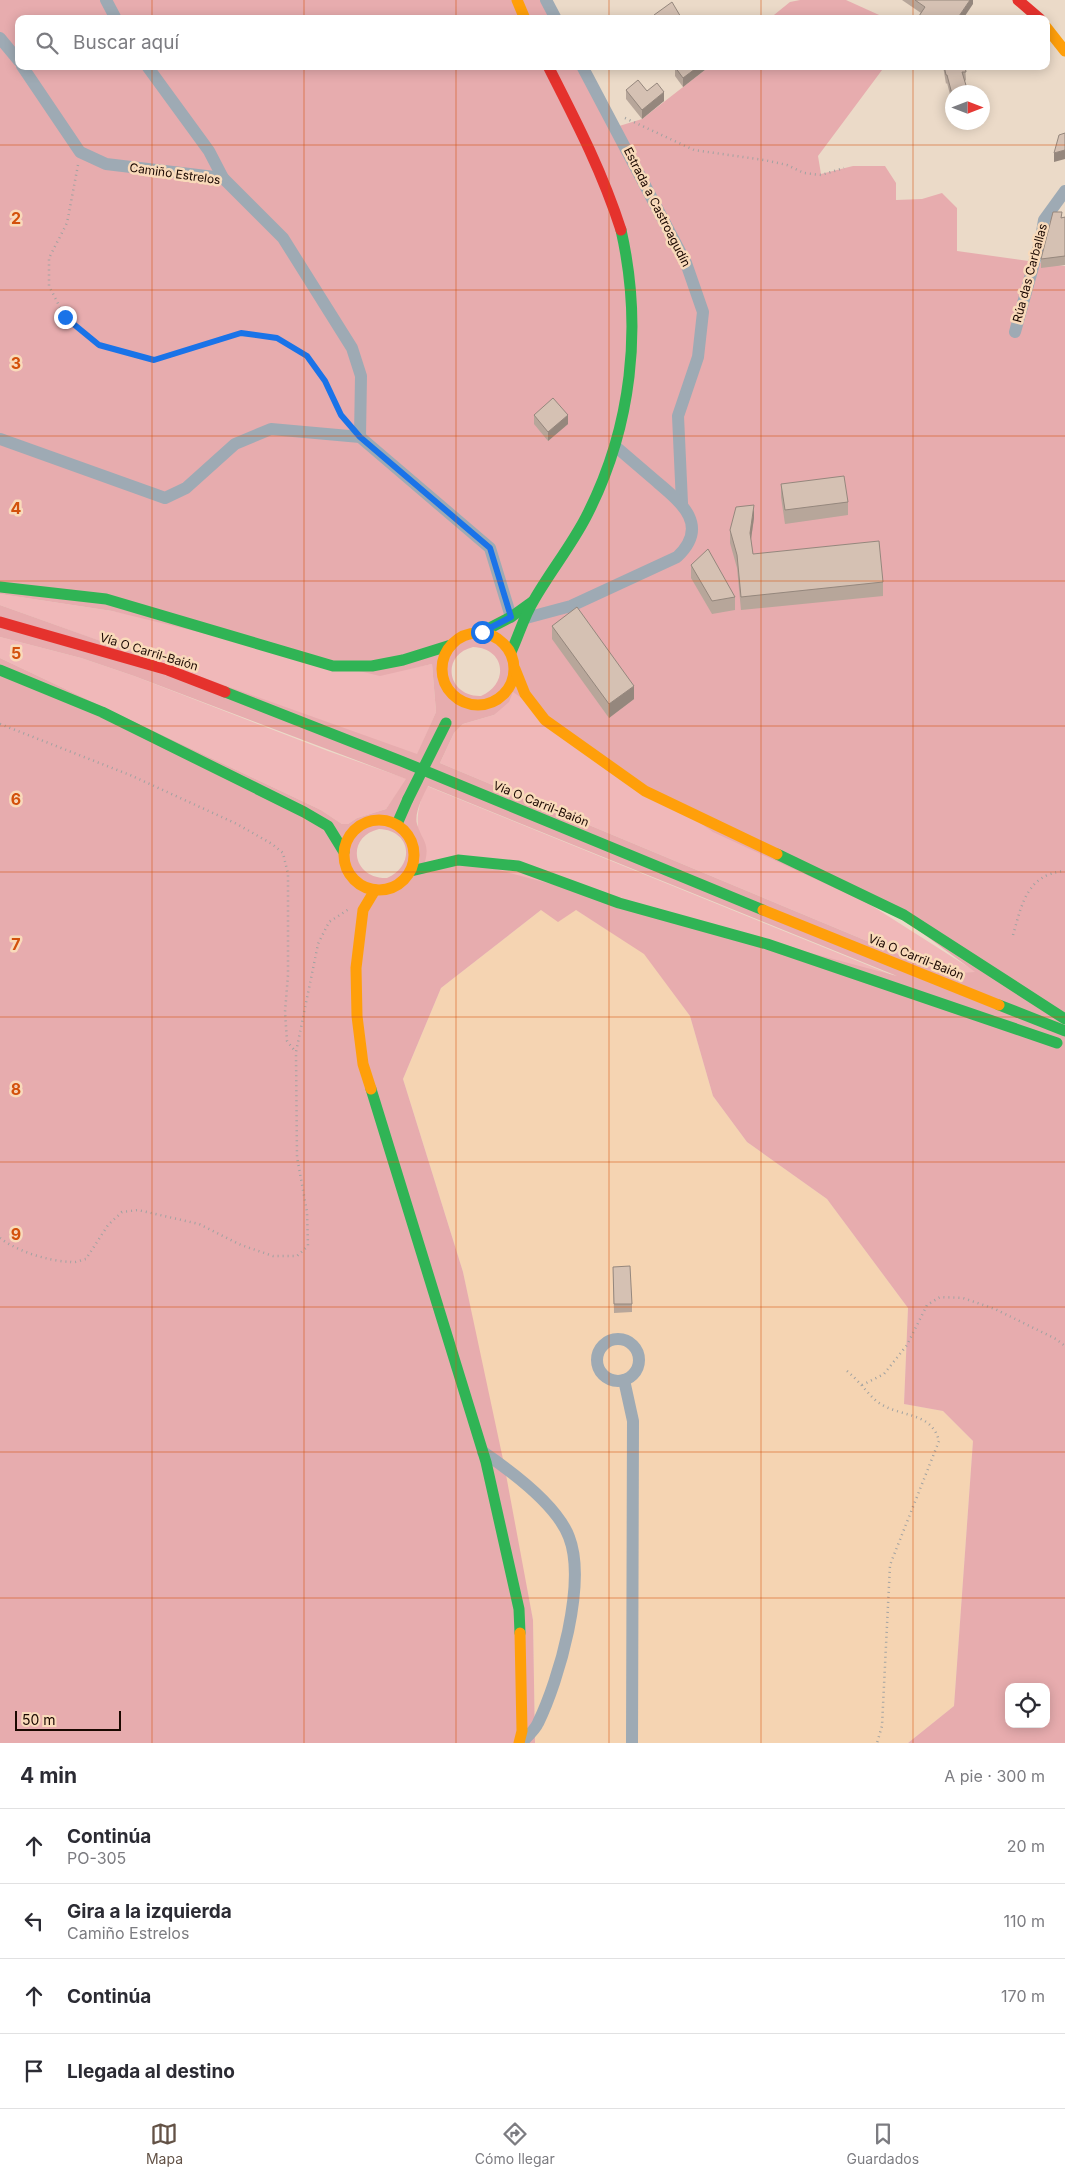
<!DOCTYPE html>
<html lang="es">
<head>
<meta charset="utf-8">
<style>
	:root { --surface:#fff; --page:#f7f7f7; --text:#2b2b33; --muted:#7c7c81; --line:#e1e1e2; --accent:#635246 }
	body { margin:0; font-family:Inter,sans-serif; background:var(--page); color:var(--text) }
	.controls { position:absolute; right:15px; bottom:15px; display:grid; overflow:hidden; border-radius:10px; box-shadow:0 2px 12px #0003 }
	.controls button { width:45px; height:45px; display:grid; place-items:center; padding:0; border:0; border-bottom:1px solid var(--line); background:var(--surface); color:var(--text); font:25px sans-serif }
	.compass { position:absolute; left:945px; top:85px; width:45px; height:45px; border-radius:50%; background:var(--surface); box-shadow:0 2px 12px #0003; rotate:90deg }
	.scale { position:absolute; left:15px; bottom:12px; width:106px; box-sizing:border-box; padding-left:5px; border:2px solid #1a0800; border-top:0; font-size:14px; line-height:18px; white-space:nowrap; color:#1a0800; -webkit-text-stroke:4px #f9daba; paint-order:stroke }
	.stop { position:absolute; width:15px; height:15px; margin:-11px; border:4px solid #1a73e8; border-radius:50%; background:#fff }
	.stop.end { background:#1a73e8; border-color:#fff; box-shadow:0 1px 5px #0008 }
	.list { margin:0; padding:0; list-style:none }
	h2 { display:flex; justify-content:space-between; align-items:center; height:65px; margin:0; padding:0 20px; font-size:21px }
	h2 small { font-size:16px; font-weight:400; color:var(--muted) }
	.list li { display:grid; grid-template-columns:32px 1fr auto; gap:15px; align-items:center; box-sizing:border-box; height:75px; padding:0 20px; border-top:1px solid var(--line) }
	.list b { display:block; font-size:19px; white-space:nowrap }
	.list p { margin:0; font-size:16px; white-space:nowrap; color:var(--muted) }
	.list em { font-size:16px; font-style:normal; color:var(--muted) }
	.icon { flex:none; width:28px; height:28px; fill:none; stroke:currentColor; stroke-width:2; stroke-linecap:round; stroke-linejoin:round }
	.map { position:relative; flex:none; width:1065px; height:1743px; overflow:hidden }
	.search { position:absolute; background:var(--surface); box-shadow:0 2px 12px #0003; left:15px; right:15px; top:15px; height:55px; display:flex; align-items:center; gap:12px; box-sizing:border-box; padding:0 18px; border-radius:10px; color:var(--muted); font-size:19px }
	.sheet { height:365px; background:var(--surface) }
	nav { display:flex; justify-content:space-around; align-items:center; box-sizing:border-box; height:70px; border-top:1px solid var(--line); background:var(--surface); font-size:14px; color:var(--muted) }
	nav a { display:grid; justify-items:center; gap:2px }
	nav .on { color:var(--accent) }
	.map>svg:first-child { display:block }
	.built { fill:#f5d4b2 }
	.green { fill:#f0b8b9 }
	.forest { fill:#e7acae; fill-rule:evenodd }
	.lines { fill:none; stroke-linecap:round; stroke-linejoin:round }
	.path { stroke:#a1a2a1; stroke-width:2.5; stroke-dasharray:1 4; stroke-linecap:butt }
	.street { stroke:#9eaab4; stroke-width:12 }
	.fast { stroke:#30b455; stroke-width:11 }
	.slow { stroke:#ff9f0a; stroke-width:11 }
	.jam { stroke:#e5322d; stroke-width:11 }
	.fast-bridge { stroke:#30b455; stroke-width:11 }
	.wall { fill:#b7a69a }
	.shaded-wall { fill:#95877d }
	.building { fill:#d5c1b3; stroke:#95877d }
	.route { stroke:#1a73e8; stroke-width:6 }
	.grid { fill:none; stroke:#d3510b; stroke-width:1; stroke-opacity:0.55 }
	.labels { text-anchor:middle; stroke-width:5; stroke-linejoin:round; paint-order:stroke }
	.street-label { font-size:12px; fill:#1a0800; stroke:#f9daba }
	.grid-label { font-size:16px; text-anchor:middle; font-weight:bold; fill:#d3510b; stroke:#f9daba; stroke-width:5; stroke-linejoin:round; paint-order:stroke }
</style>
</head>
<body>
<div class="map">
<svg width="1065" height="1743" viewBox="0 0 1065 1743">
	<rect width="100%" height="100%" fill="#ebdac8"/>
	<path class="built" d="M541,910H576L644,953L690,1016L713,1096L747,1142L827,1199L908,1308L904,1404L943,1411L973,1441L954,1706L908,1743H535L533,1620L463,1272L403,1079L441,988Z"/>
	<g class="green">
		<path d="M0,594L112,611L408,669L432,664L436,712L417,755L0,605Z"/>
		<path d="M0,637L81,658L134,676L328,751L407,779L386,809L357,818L348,824H342L321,810L0,658Z"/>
		<path d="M514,691L844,888L976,972L944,973L440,763L454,733L463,724L494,715Z"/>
		<path d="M427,786L897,977L425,863C418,832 412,816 427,786Z"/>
	</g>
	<g class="forest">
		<path d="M0,0H546L556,19H19V66H582L616,127L642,119L710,66H885L818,156L821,174L853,166H885L896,183V200L922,199L942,193L957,208V251L1065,266V1743H908L954,1706L973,1441L943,1411L904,1404L908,1308L827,1199L747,1142L713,1096L690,1016L644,954L576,910L558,922L541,910L441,988L403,1079L463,1272L504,1464L533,1620L535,1743H0V658L321,810L342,824H348L357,818L386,809L406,779L134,676L81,658L0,637V605L417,754L436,712L432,664L380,676L112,611L0,594ZM473,647C505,648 510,683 481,696C447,697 440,655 473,647ZM513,692L713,832L906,921L975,972L944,973L440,763L454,733L463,724L494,715L509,702ZM428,786L897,976L454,858L425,862C430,842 422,841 417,824C414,813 423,796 428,786ZM379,829C411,830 416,865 387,878C352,879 345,837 379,829ZM1009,1687H1046V1724H1009Z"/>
		<path d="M800,0H846L888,19H769L790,2Z"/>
	</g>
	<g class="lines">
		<g class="path">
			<path d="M625,118L694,150L764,160L787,165L804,173L821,175L844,168"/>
			<path d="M78,165L67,223L49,258V286L65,317L99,345L154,360L241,333L277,338L307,356L325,381L341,415L347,423"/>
			<path d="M0,724L130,775L237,824L272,844L283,853L288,874V975L285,1012L287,1041L295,1051"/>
			<path d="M1013,935C1022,904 1027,874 1065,871"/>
			<path d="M0,1238C18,1252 49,1261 71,1262C76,1263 81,1260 86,1259L108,1225L122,1212L138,1210L199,1224L241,1245L273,1256H297L308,1246L307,1212L297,1157L296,1052L318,944L329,922L349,909"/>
			<path d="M847,1371C858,1380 865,1390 874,1399C896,1419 931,1409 939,1441L890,1565L882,1726L877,1743"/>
			<path d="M862,1385L884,1374L907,1345L927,1305L940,1297L963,1298L995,1309L1056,1339L1065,1346"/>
		</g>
		<g class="street">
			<path d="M106,0L116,19"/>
			<path d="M546,0L556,19"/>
			<path d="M0,38L19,61"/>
			<path d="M22,66L80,152L106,164L223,178L283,238L352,348L361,376L360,437"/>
			<path d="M147,66L209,151L223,178"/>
			<path d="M582,66L686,263L703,312L698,357L678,416L682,503"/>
			<path d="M1015,332L1041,238L1044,220L1065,191"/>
			<path d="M0,439L165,498L186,488L235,444L271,429L360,437L490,548L511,617"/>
			<path d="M526,618L571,606L677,557C710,526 682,503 657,482C643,470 629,458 615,446"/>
			<circle cx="618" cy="1360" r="21"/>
			<path d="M624,1380L633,1421L632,1743"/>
			<path d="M483,1452C511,1471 557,1505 569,1537C587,1583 559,1680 538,1723C535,1730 527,1737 521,1743"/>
		</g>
		<g class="fast">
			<path d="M0,587L106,599L333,666H372L403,660L451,645"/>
			<path d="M482,632L511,617L532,602"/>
			<path d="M511,652C519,635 524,616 534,600C550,572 571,546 586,517C632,428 643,327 621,230"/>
			<path d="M0,670L102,712L304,812L328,826L344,852"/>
			<path d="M225,692L401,761L763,910"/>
			<path d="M397,824L408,799"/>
			<path d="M777,854L904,915L1065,1019"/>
			<path d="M411,871L458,860L518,866L619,903L767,944L1057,1043"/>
			<path d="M999,1005L1065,1031"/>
			<path d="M371,1089L486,1462L519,1609L520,1633"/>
		</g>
		<g class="slow">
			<path d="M517,0L525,19"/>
			<path d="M1046,27L1065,51"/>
			<circle cx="478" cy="669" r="36"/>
			<path d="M515,669L525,694L545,720L645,791L777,854"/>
			<circle cx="379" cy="855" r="35"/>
			<path d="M763,910L999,1005"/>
			<path d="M371,1089L363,1064L357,1016L356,968L363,910L375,890"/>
			<path d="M519,1743L522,1731L520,1633"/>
		</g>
		<g class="jam">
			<path d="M1018,0L1040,19"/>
			<path d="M548,66C576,121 602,171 621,230"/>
			<path d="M0,622L168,670L225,692"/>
		</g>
		<path class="fast-bridge" d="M408,799L446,723"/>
	</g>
	<g class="wall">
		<path d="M902,0H973V4L921,13Z"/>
		<path d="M706,66V69L683,87L675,76V67Z"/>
		<path d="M943,66H965L966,80L965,81L952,92V102L947,83L946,84Z"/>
		<path d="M626,90L664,101L642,119L626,99Z"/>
		<path d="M1062,217H1065V265L1041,268V259Z"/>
		<path d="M534,415L568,424L548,441L534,424Z"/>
		<path d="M781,484L848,502V515L785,524L781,497Z"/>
		<path d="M754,518L751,539L753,554L883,582V596L741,610L737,568L730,543V530Z"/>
		<path d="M691,565L735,597V610L712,614L691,578Z"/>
		<path d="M552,626L634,699L609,718L552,639Z"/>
		<path d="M613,1267L632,1304V1312L614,1313Z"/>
	</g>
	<g class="shaded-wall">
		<path d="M970,0H973V4L963,19H957Z"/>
		<path d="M699,66H706V69L683,87V78Z"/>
		<path d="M664,92V101L642,119V110Z"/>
		<path d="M1065,150V159L1054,162V153Z"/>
		<path d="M568,415V424L548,441V432Z"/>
		<path d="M754,505V518L750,546V533Z"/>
		<path d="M634,686V699L609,718V704Z"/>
	</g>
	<g class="building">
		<path d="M915,0H970L957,19H917L925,7Z"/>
		<path d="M672,2L682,19H657L654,15Z"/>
		<path d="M676,66H699L683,78L675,67Z"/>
		<path d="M944,66H965L966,72H962L968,92H952V94L947,75H946Z"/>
		<path d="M638,80L647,91L657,83L664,92L642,110L626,90Z"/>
		<path d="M1065,133V150L1054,153L1059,135Z"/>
		<path d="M1053,212H1062L1061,218L1065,217V256L1041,259Z"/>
		<path d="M553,398L568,415L548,432L534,415Z"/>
		<path d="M844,476L848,502L785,510L781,484Z"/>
		<path d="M754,505L750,533L753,554L879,541L883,582L741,597L737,555L730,530L736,507Z"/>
		<path d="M708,549L735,597L712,601L691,565Z"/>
		<path d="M577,607L634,686L609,704L552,626Z"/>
		<path d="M630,1266L632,1304H614L613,1267Z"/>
	</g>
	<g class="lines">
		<path class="route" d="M65,317L99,345L154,360L241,333L277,338L307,356L325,381L341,415L360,437L490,548L511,617L482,632"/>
	</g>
	<path class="grid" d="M152,0V19M304,0V19M456,0V19M609,0V19M761,0V19M913,0V19M152,66V1743M304,66V1743M456,66V1743M609,66V1743M761,66V1743M913,66V1743M0,145H1065M0,290H1065M0,436H1065M0,581H1065M0,726H1065M0,872H1065M0,1017H1065M0,1162H1065M0,1307H1065M0,1452H1065M0,1598H1065"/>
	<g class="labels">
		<g class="street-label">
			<text transform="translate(175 174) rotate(8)" y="4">Camiño Estrelos</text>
			<text transform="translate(657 207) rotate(63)" y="4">Estrada a Castroagudín</text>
			<text transform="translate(1030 273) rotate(-75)" y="4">Rúa das Carballas</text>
			<text transform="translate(149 652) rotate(17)" y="4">Vía O Carril-Baión</text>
			<text transform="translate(541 804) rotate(22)" y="4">Vía O Carril-Baión</text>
			<text transform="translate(916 957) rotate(22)" y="4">Vía O Carril-Baión</text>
		</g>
	</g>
	<g class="grid-label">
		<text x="16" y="224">2</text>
		<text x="16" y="369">3</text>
		<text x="16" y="514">4</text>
		<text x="16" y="659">5</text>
		<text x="16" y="805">6</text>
		<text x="16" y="950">7</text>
		<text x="16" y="1095">8</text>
		<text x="16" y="1240">9</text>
	</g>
</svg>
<div class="controls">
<button><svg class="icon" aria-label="locate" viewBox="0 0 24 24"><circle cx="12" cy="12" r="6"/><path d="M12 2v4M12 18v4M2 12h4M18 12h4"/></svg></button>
</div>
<svg class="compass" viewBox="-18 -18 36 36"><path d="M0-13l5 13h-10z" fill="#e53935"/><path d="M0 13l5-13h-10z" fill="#7c7c81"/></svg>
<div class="scale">50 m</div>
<div class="stop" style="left:482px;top:632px"></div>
<div class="stop end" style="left:65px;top:317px"></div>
<div class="search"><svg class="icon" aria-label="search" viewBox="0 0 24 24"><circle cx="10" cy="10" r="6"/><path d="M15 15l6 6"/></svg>Buscar aquí</div>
</div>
<section class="sheet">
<h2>4 min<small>A pie · 300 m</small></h2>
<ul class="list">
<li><svg class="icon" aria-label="ahead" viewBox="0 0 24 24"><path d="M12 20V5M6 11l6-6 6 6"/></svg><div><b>Continúa</b><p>PO-305</p></div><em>20 m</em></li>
<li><svg class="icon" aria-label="left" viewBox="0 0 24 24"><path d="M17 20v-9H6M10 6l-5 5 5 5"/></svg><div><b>Gira a la izquierda</b><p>Camiño Estrelos</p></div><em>110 m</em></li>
<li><svg class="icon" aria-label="ahead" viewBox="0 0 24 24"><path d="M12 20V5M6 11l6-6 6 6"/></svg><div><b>Continúa</b></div><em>170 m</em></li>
<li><svg class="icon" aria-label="arrive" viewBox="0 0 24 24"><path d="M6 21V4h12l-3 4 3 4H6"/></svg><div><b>Llegada al destino</b></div></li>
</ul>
</section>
<nav>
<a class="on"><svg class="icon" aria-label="map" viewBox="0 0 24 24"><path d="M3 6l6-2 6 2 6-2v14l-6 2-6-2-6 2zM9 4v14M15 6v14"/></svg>Mapa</a>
<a><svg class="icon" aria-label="directions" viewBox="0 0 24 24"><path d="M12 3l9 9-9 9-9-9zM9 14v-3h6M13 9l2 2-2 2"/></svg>Cómo llegar</a>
<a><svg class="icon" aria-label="saved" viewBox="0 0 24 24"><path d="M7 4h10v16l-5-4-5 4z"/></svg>Guardados</a>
</nav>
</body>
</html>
